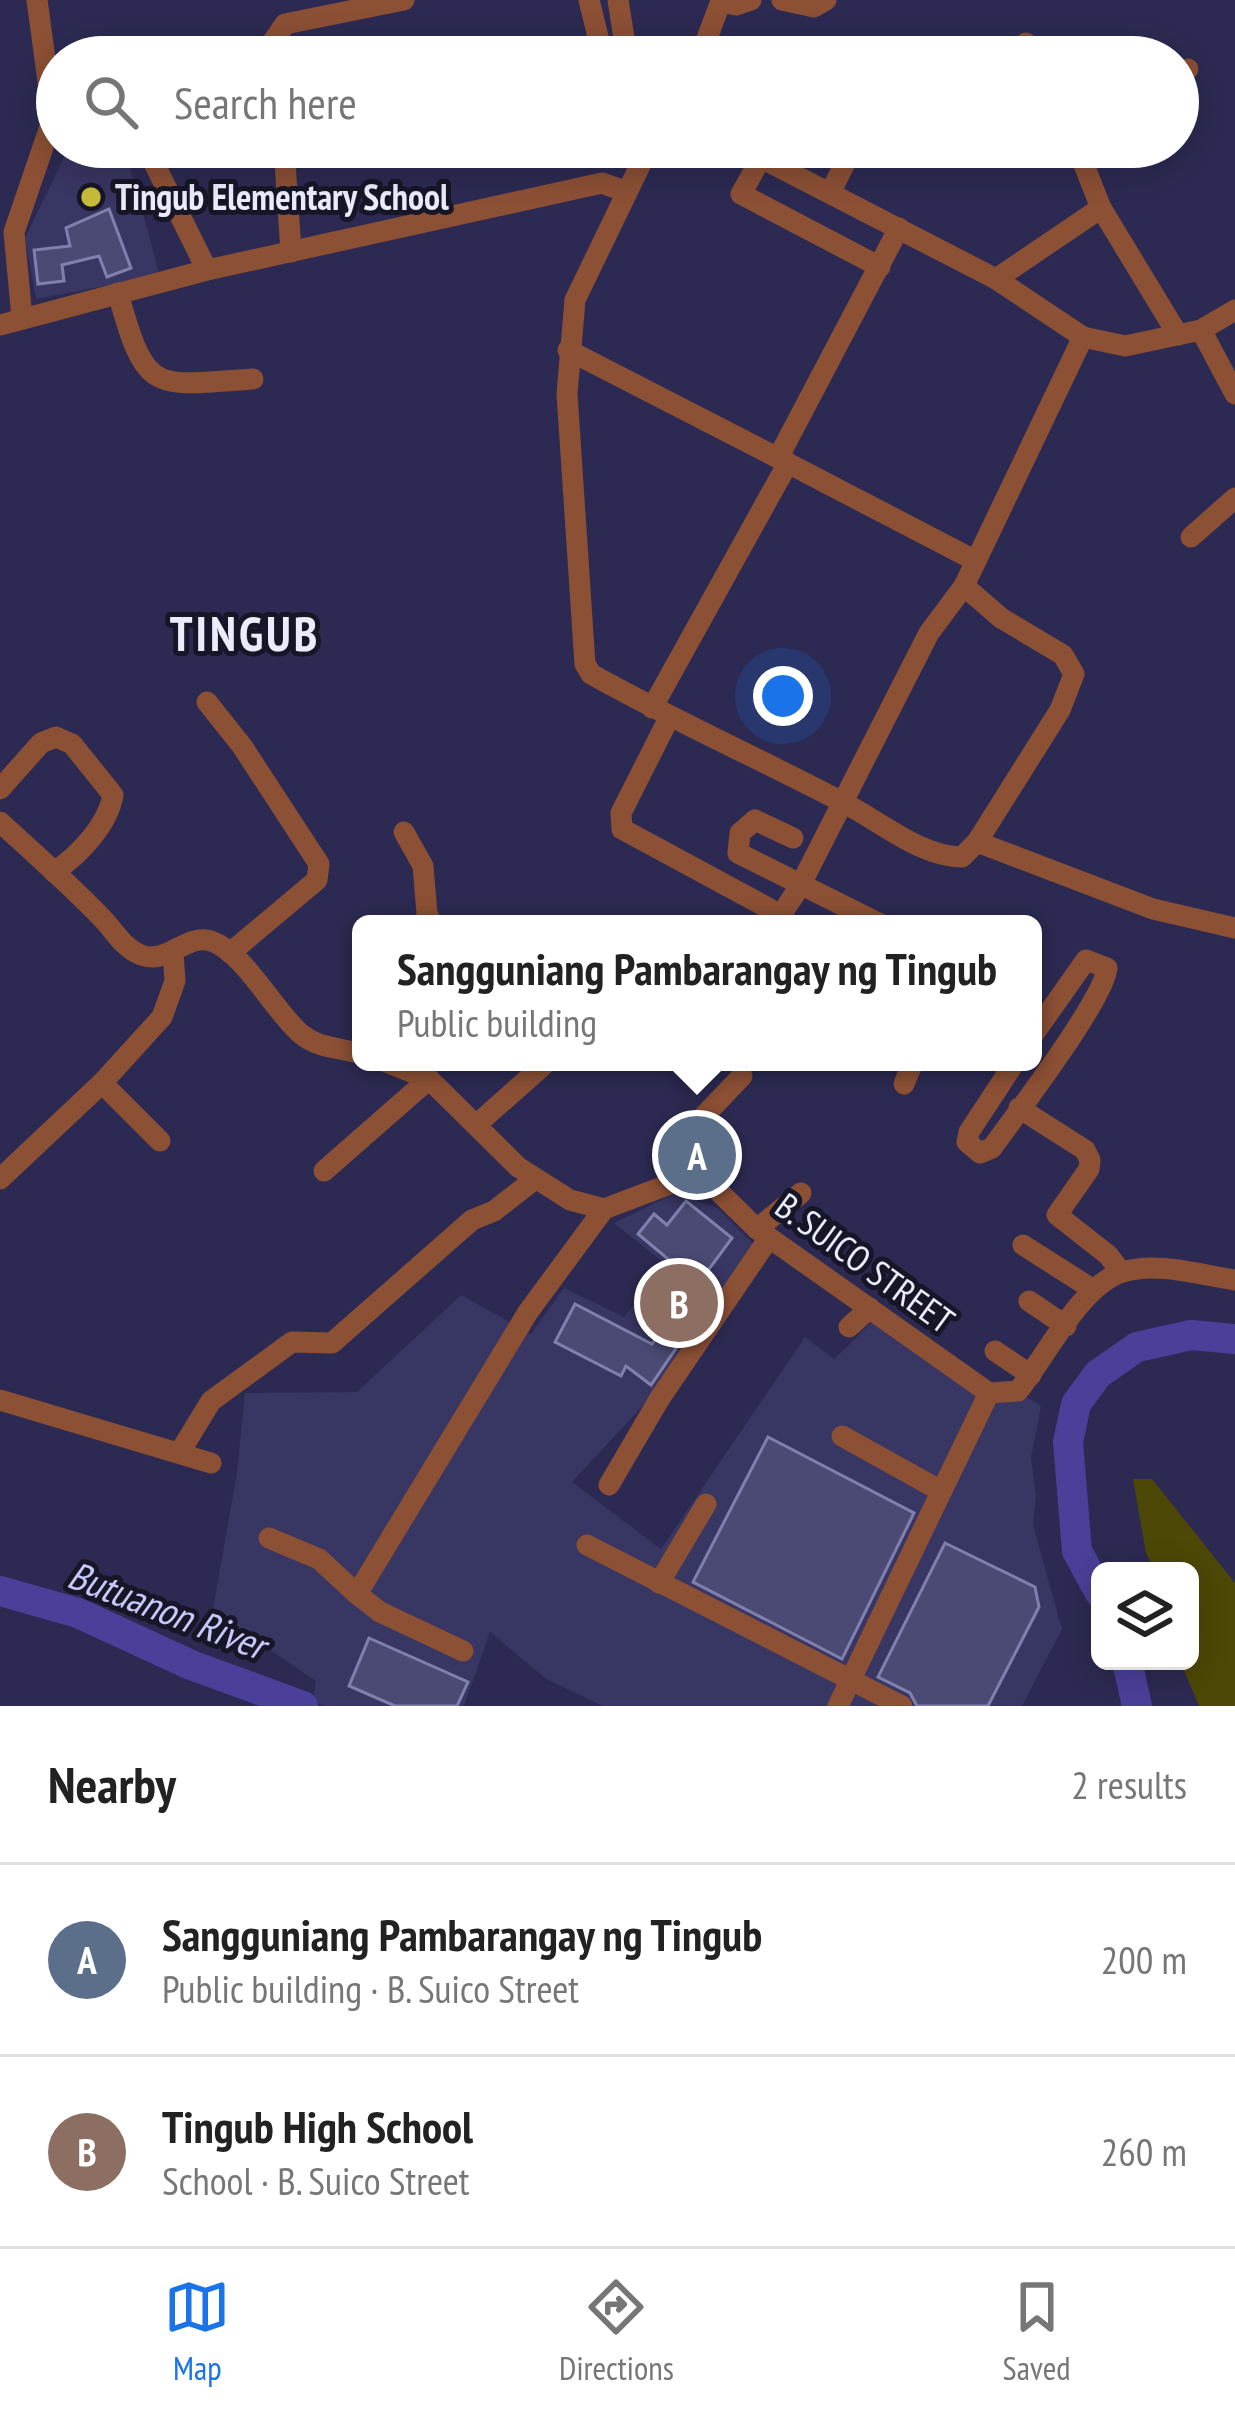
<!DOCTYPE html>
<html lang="en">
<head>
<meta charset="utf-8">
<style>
	:root { --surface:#fff; --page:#f6f6f6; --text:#222; --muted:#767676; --line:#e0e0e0; --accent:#1a73e8 }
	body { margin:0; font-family:"PT Sans Narrow",sans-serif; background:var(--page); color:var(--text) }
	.controls { position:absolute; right:36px; bottom:36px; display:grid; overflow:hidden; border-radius:18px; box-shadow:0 6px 30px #0003 }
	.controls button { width:108px; height:108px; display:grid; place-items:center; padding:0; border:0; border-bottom:3px solid var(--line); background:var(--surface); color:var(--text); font:60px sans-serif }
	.you { position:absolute; left:783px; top:696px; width:42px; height:42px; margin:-30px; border:9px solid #fff; border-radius:50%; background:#1a73e8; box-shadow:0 0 0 18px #1a73e833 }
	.badge { display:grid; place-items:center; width:78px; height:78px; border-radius:50%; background:var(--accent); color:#fff; font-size:39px; font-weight:700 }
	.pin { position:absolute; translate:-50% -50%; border:6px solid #fff; box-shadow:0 3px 12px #0006 }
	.popup { position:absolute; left:352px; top:915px; width:690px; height:156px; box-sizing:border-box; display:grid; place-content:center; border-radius:18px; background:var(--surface); filter:drop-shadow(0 3px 9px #0005); font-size:39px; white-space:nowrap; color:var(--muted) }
	.popup b { font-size:45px; color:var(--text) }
	.popup::after { content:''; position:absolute; left:50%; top:100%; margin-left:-24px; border:24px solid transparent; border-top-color:var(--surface) }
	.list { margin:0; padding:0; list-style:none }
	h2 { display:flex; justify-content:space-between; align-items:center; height:156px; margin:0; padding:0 48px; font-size:51px }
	h2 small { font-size:39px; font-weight:400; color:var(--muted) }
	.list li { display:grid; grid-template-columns:78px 1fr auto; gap:36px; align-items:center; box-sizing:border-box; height:192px; padding:0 48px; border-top:3px solid var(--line) }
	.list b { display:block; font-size:45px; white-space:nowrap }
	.list p { margin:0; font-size:39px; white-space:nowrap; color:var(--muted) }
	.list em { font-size:39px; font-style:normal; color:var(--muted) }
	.icon { flex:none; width:66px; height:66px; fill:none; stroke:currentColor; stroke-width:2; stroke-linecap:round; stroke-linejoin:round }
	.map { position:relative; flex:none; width:1235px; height:1706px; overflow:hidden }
	.search { position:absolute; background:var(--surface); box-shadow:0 6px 30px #0003; left:36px; right:36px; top:36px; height:132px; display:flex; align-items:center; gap:30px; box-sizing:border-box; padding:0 42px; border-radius:66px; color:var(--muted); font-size:45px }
	.sheet { height:540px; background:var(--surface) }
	nav { display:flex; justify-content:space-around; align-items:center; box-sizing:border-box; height:168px; border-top:3px solid var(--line); background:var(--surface); font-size:33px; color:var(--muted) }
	nav a { display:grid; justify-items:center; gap:6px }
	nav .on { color:var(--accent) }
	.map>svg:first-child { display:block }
	.built { fill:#383662 }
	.green { fill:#4e4806 }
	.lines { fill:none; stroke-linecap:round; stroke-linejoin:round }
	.river { stroke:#4a4099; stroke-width:30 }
	.building { fill:#4b4a74; stroke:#7f80ae; stroke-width:3 }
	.minor { stroke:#8c5035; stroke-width:21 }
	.poi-dot { fill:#c7bb3b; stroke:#161627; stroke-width:4.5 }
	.labels { text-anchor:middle; stroke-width:10; stroke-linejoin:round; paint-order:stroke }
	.poi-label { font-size:36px; font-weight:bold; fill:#eaebfb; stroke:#161627; text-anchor:start }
	.street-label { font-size:36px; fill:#eaebfb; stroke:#161627 }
	.water-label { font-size:39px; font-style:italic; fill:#c7c8f9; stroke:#161627 }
	.district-label { font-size:48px; font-weight:bold; letter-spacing:3px; fill:#eaebfb; stroke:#161627 }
</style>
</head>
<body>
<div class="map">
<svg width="1235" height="1706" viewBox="0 0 1235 1706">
	<rect width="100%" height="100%" fill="#2c2a52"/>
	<g class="built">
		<path d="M69,147H114L127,156L160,276L36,299L25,238Z"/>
		<path d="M676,1193L717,1208L762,1252L650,1398L572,1482L661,1549L805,1337L834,1359L872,1322L970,1391L1014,1389L1041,1406L1031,1458L1036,1496L1033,1525L1062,1629L1022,1706H603L546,1679L490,1632L464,1706H324L313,1701L316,1681L263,1645L211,1620L237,1473L245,1393L357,1392L461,1295L531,1334L564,1288L624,1317L664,1263L614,1223Z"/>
	</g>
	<path class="green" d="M1133,1479H1152L1235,1583V1706H1199L1180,1661H1190V1571H1155L1146,1553Z"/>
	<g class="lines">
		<g class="river">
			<path d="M0,1591L78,1613L191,1665L303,1706"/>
			<path d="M1100,1593L1077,1551L1068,1442L1076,1404L1098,1374L1137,1347L1191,1335L1235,1339"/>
			<path d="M1127,1661L1137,1706"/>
		</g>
	</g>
	<g class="building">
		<path d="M109,209L131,268L107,277L99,256L62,265L64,281L38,284L34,250L70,246L66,228Z"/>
		<path d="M686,1201L732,1238L698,1284L638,1234L654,1214L667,1225Z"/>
		<path d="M575,1304L652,1344L678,1309L694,1322L651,1385L626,1366L621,1376L555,1342Z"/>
		<path d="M768,1437L914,1513L842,1659L693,1582Z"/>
		<path d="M945,1543L1035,1587L1039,1607L988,1706H917L910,1693L878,1677Z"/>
		<path d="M369,1638L468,1682L457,1706H395L349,1686Z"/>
	</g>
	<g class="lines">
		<g class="minor">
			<path d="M589,0L603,57"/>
			<path d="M618,0L627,57"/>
			<path d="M782,0L814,7L826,0"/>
			<path d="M1026,43L1033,57"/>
			<path d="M274,57L272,43L285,24L404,0"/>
			<path d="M700,57L721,1L736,5L751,0"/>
			<path d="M1178,75L1188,69"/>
			<path d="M284,147L291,252"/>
			<path d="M649,147L575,300L567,394L585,664L591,674C675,721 762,760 846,804C882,823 922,857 962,857L977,842"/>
			<path d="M740,147L996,279L1083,337L1125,346L1201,330L1235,310"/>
			<path d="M1077,147L1101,208L1178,335"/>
			<path d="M117,157L135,150L149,153L207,270"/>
			<path d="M761,158L741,194L880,267"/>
			<path d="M830,193L853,147"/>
			<path d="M996,279L1101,208"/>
			<path d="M118,293C146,395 153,386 253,379"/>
			<path d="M22,318L14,232L53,118L37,0"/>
			<path d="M0,325L207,270L602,183L627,192"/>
			<path d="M1201,330L1235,394"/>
			<path d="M568,350L778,458L899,228"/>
			<path d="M778,458L976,561"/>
			<path d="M1191,537L1235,498"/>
			<path d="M964,586L1001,618L1063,655L1074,674L1060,710L977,842L1153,909L1235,928"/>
			<path d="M207,702L242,746L319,864L317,880L230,953"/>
			<path d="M652,708L788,463"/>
			<path d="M669,718L621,813L622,829L781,915"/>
			<path d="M0,789L41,743L56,737L72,744L113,795C108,825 79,855 54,872"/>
			<path d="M0,822C34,853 69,884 101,917C114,930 123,948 141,955C168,965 186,933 211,941C244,952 274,1011 301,1034C319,1049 340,1047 361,1054"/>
			<path d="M404,832L423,866L427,914L432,924"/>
			<path d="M793,838L755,820L740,833L738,853L880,924"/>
			<path d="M775,924L800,886L929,633L964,586L1083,337"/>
			<path d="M386,1062L429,1079L518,1167L570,1200L604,1209L670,1184L692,1180L712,1185L757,1229L989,1393L1018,1391C1046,1357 1080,1285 1123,1272C1156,1261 1201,1275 1235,1280"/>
			<path d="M1015,1062L969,1132L967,1142L980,1153L992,1148C1016,1114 1104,1000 1107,968L1086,960L1033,1035"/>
			<path d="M102,1083L160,1141"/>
			<path d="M904,1084L913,1062"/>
			<path d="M1019,1108L1085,1150L1090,1160L1089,1169L1057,1215L1108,1255L1121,1272"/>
			<path d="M476,1125L547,1062"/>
			<path d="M324,1171L429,1079"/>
			<path d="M0,1179L102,1083L162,1017L175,981L173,953"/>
			<path d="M687,1181L674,1159L683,1138L742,1076"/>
			<path d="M757,1229L801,1193"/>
			<path d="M1023,1245L1092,1289"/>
			<path d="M1029,1301L1066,1326"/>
			<path d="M849,1327L870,1308"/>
			<path d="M995,1351L1031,1375"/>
			<path d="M0,1400L211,1463"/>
			<path d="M842,1436L941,1491"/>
			<path d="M180,1452L211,1401L292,1342L332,1343L472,1220L494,1211L535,1179"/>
			<path d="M609,1485L660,1398L769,1238"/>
			<path d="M269,1538L319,1559L357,1594"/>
			<path d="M587,1545L902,1706"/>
			<path d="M659,1583L706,1504"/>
			<path d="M463,1651L380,1612L357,1594L528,1312L604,1209"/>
			<path d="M838,1706L989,1393"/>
		</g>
	</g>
	<circle class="poi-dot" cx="91" cy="197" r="12"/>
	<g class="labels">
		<g class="poi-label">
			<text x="115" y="210">Tingub Elementary School</text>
		</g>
		<g class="street-label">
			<text transform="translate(865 1263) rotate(36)" y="13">B. SUICO STREET</text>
		</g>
		<g class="water-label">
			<text transform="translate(167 1610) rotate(21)" y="14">Butuanon River</text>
		</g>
		<g class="district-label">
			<text x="245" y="651">TINGUB</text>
		</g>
	</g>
</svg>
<div class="controls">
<button><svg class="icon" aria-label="layers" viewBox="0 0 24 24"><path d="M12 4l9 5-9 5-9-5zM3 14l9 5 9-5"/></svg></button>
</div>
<div class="you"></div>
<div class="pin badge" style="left:697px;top:1155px;background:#5c6f8a">A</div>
<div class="popup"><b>Sangguniang Pambarangay ng Tingub</b>Public building</div>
<div class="pin badge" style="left:679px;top:1303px;background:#8d6e63">B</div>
<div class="search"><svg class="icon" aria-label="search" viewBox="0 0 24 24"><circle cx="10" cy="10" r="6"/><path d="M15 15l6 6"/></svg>Search here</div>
</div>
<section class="sheet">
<h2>Nearby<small>2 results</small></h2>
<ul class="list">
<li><span class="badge" style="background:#5c6f8a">A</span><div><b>Sangguniang Pambarangay ng Tingub</b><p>Public building · B. Suico Street</p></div><em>200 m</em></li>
<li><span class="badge" style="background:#8d6e63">B</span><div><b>Tingub High School</b><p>School · B. Suico Street</p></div><em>260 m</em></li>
</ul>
</section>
<nav>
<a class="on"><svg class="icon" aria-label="map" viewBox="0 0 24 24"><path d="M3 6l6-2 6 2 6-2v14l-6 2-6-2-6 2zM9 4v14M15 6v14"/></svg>Map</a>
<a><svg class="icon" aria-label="directions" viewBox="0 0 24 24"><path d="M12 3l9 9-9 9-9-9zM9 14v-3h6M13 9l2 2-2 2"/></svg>Directions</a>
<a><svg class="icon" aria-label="saved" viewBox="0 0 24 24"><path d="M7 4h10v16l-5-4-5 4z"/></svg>Saved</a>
</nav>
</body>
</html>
